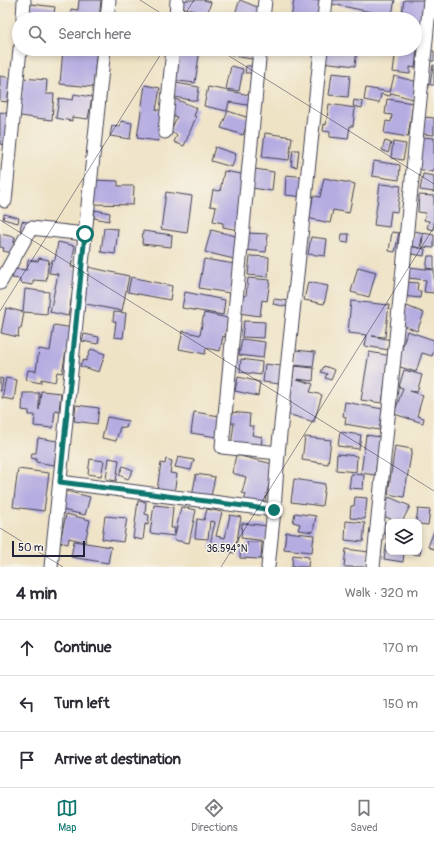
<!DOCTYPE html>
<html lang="en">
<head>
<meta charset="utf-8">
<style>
	:root { --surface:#fff; --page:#f7f7f7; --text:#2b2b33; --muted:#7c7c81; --line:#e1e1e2; --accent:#0f766e }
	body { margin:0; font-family:Pangolin,sans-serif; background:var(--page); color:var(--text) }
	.controls { position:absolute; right:12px; bottom:12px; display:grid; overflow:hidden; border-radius:8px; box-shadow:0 2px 6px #0003 }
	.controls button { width:36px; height:36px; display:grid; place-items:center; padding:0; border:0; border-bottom:1px solid var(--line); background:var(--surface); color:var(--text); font:20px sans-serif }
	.scale { position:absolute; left:12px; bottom:10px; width:73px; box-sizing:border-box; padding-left:4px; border:2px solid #22223b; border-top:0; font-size:11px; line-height:14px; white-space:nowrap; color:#22223b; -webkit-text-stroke:3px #f7f3e8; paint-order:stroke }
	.stop { position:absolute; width:12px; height:12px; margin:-9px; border:3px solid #0f766e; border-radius:50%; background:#fff }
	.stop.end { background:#0f766e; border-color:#fff; box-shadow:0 1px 4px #0008 }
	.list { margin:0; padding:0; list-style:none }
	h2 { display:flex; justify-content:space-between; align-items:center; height:52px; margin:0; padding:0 16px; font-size:17px }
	h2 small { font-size:13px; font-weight:400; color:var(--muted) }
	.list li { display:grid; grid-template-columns:26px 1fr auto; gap:12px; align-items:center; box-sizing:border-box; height:56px; padding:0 16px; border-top:1px solid var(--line) }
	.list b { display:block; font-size:15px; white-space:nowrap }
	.list em { font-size:13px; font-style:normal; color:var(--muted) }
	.icon { flex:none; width:22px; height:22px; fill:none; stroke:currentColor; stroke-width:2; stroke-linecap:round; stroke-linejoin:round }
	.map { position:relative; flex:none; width:434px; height:567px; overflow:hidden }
	.search { position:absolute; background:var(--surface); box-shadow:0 2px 6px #0003; left:12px; right:12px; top:12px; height:44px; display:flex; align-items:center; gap:10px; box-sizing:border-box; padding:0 14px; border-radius:22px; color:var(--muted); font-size:15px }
	.sheet { height:220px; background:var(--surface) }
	nav { display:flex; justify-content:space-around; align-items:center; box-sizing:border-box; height:56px; border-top:1px solid var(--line); background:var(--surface); font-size:11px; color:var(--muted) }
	nav a { display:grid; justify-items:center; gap:2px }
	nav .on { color:var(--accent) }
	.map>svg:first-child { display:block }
	.building { fill:#b5ace1 }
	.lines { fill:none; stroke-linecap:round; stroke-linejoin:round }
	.minor-casing { stroke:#413f50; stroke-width:15 }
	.minor { stroke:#fff; stroke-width:13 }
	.route { stroke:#0f766e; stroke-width:5 }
	.ticks { fill:none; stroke:#22223b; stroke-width:1; stroke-opacity:0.45 }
	.ticks-label { font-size:10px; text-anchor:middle; fill:#22223b; stroke:#f7f3e8; stroke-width:3; stroke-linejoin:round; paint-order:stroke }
</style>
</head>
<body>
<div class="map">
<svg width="434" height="567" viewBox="0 0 434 567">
	<rect width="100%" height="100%" fill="#f7f3e8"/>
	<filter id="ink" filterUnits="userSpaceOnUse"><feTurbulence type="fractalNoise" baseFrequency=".025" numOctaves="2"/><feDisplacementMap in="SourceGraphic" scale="8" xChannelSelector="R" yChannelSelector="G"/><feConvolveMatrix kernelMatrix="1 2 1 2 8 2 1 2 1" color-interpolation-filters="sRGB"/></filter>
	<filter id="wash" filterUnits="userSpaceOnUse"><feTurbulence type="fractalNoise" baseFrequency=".012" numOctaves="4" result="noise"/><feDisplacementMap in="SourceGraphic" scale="16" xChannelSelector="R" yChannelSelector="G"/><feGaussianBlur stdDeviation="0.9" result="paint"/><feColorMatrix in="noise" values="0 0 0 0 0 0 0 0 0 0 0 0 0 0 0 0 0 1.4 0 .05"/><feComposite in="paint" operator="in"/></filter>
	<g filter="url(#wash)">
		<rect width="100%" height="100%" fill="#efe3c6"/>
		<g id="blocks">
			<g class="building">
				<path d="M79,0H101L99,19H70L71,9L78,10Z"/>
				<path d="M183,0L186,1V0H203L211,2L207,15L179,6Z"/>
				<path d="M240,0L262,9L258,19H233Z"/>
				<path d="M294,0H324L322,19H291Z"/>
				<path d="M328,0H395L391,19H375L376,13L327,3Z"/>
				<path d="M404,0H426L425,29L415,27V19H407L401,18Z"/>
				<path d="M31,4L55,7L53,19H29Z"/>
				<path d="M183,12L197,13V15L205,16V19H183Z"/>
				<path d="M209,13L224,14L223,19H209Z"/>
				<path d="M415,29H419L415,68L410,67V74L393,72L396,49H415Z"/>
				<path d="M63,49H97L93,87L60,84Z"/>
				<path d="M178,49H200L195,83L171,80Z"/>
				<path d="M233,49H254L253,59L232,56Z"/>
				<path d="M324,49H357L355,66L322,62Z"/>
				<path d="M431,51H434V61H430Z"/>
				<path d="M433,65H434V85H430Z"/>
				<path d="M231,66L243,69L239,91L226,89Z"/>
				<path d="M246,66H252L251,73H245Z"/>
				<path d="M332,73L350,75L348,97L329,95Z"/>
				<path d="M0,76L11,78L7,102L0,101Z"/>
				<path d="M394,76L418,82L413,99L391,93L390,96L381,94L379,103L364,100L366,88L390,92Z"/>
				<path d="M22,78L47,80L46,94H54L52,120L20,116L18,95L22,96L23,88H21Z"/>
				<path d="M176,83L199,87L197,101L174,97Z"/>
				<path d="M145,85L160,88L156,110H162L158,141L137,138Z"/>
				<path d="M208,87L255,96L253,106L229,102L227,111L204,106Z"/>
				<path d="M74,94L92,97L88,119L72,117V121L56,118L59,98L73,100Z"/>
				<path d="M175,99L197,108L194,116L196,117L184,146L174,142L177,135L170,132L177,117L169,114Z"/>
				<path d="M387,99L413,103L408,137L384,133L386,121L391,122L392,115L385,114Z"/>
				<path d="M354,100L363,102L362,108L353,106Z"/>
				<path d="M329,104L355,108L353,126H350L348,139L330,137V132L323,131L324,124L326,125Z"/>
				<path d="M228,111L249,118L243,135L221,128Z"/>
				<path d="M0,112L11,114L5,145L0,144Z"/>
				<path d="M425,117L434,118V135L423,134Z"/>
				<path d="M121,121L132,123L130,139L110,136L112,126L120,127Z"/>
				<path d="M265,133L292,137L289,160L262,157Z"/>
				<path d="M423,137L434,138V172L418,169Z"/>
				<path d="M385,141L391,143L388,153L382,150Z"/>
				<path d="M393,142L406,144L403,160L391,158Z"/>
				<path d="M215,147L236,154L232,167L211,161Z"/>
				<path d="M293,150H299L297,167L291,166Z"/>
				<path d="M374,161L400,165L399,180L372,176Z"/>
				<path d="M255,169L274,172L272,191L252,188Z"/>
				<path d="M224,171L247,175L239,230L223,227V223L213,221L216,207L210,206L213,190L220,191Z"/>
				<path d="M423,174L434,176V192L420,190Z"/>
				<path d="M286,175L307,177L305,197L285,195Z"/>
				<path d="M324,178L355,184L349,213L333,210L330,223L307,218L309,209H311L313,196L320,197Z"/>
				<path d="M93,180L118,181V186H134L133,205L92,204Z"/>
				<path d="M380,184L401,186L397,212L391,211L389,227L374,225Z"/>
				<path d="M166,192L192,196L187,233L161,229Z"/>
				<path d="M419,195L434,196V230L427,228L429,221L424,220L426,213L418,212Z"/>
				<path d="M95,210L110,213L109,221L94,218Z"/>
				<path d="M4,214L19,218L18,223L3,219Z"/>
				<path d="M22,221L49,227L48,235L20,230Z"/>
				<path d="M104,228L118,229L115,254L101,252Z"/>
				<path d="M211,230L240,237L234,259L205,252Z"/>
				<path d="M143,231L172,235L171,247L142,244Z"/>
				<path d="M415,231L423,233L420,248L407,245L409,236L414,237Z"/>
				<path d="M392,232L399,233L395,252L389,251Z"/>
				<path d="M247,233L268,234L266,252L245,250Z"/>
				<path d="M423,233L434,235V248L422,247Z"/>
				<path d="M0,234L15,237L12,253L3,251L4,248L0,247Z"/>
				<path d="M342,234H349L348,243L341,242Z"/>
				<path d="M311,237L327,239L325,256L308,254Z"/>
				<path d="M58,242L75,246L71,267L77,269L68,316L50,312L58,274L49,273L52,260H55Z"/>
				<path d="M408,246L425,249L424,256L407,253Z"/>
				<path d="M250,256L269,257L268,277L248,275Z"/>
				<path d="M428,256H434V269L426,268Z"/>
				<path d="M39,258L49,260L46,281L33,280V285L20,283V279L12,278L14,269L27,270L28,260L38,261Z"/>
				<path d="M204,259L235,264L230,293L199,288Z"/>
				<path d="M88,267L129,276L122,311L81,303Z"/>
				<path d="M358,267L376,272L369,297L351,292Z"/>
				<path d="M409,267L434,270V293L424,292L426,280L408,278Z"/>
				<path d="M131,277L172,286L170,300L128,292Z"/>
				<path d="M248,278L270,280L267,301L262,300L260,316L239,313L241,296H246Z"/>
				<path d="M308,282L328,286L324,304L304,300Z"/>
				<path d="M407,282L418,283L417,291H421L420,298L402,296Z"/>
				<path d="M25,289L49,292L47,314L24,312L21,329L19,328L18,337L1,333L6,308L23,312Z"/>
				<path d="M185,292L225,300L223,315L182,308Z"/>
				<path d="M274,299L290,301L289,307L273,304Z"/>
				<path d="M351,301L389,305L385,337L372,336L391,340L389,350L365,346L367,335L348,333Z"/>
				<path d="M407,306L424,313L417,331L400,324Z"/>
				<path d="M114,312L126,313L123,338L114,337L116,322L113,321Z"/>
				<path d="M204,313L228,318L225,337L223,336L220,351L206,348L205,354L179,349L183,331L200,335Z"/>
				<path d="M244,321L265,322L264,338L242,337Z"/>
				<path d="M54,325L73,328L69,352L66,351L62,373L57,372L55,382L41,379V383L26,380L28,370L36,371L39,349L50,351Z"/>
				<path d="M407,331L434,340V349L432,356L422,353L416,372L397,366Z"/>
				<path d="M84,334L99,337L98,344L82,341Z"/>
				<path d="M242,339L265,342L263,358L239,355Z"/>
				<path d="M91,349L105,354L99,372L80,366L83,360L86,361Z"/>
				<path d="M295,350L315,352L313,367L293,365Z"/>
				<path d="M369,352L392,356L386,377L382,403L361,400Z"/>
				<path d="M241,359L262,362L261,375L240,372Z"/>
				<path d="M265,364L281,366L280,384L263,382Z"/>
				<path d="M294,366L314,368L313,381L297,379L313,384L310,392L322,395L314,422L284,413L292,378H293Z"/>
				<path d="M324,366L335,370L331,380L325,378L327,374L321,372Z"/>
				<path d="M404,370L422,375L417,392L410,391L423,395L417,416L424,418L423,423L394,414L403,388L399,387Z"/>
				<path d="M238,377L260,382L258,396L235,391Z"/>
				<path d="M0,378L3,379L1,391H0Z"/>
				<path d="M6,378L17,380L14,400L2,398Z"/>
				<path d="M41,391L61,393L59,411L55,410L53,428L34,426L35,415H29V411L22,410L23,393H39V410Z"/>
				<path d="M345,402L383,409L379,430L345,424L346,417L343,416Z"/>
				<path d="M76,405L99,408L97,424L74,421Z"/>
				<path d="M194,412L220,416L217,437L191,433Z"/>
				<path d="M231,412L250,414L249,426H254L252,435L262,437L261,449L231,446L234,423H229Z"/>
				<path d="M107,417L128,421L126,428L120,427L116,441L102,438Z"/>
				<path d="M340,432L361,435L359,449L338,446Z"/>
				<path d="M366,435L380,437L375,475L361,473Z"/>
				<path d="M305,437L331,440L328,464L302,460Z"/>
				<path d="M38,438L58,441L54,465L36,462V459L31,458L32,453H36Z"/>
				<path d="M395,446L412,449L404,497L388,494Z"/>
				<path d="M337,454L357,456L356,472L336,470Z"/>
				<path d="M236,455L277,465L272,485L269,484L264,506L244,502L246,494L242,493L246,477L232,473Z"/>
				<path d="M178,457L194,460L191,470L175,467Z"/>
				<path d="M109,458L119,460L116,481L106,479Z"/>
				<path d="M90,459L104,461L101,476L88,474Z"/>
				<path d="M166,459L172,461L170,473L177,474L174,493L157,490L161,463L165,464Z"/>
				<path d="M123,466L133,470L128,479L119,475Z"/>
				<path d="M18,469L49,473L44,511L13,507Z"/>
				<path d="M196,474L215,477L210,501L192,497Z"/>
				<path d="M351,474L364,475L363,489L349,488Z"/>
				<path d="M294,479L325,484L322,506L291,502Z"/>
				<path d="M66,491L90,497L85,515L62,510Z"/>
				<path d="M355,497L367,498L365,519L350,518L351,506H354Z"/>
				<path d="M389,497L410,506L402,522H398L381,515Z"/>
				<path d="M138,501L146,502L145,514L149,515L148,525L145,524L143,540L133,538Z"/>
				<path d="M154,505L173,507L171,528H175L174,536L150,533Z"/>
				<path d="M181,507L196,510L189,543L174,540Z"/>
				<path d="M207,509L222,512L216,536L225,538L230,515L241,517L235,553L223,551L224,541L222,552L209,549L215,522L210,521L208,539L195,538L197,519L204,520Z"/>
				<path d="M418,509L430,510L428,525L419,524V522H416Z"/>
				<path d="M295,513L316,516L313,532L298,530L300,524L293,522Z"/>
				<path d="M66,514L90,520L85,542L69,538L68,544L60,542Z"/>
				<path d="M105,516L127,518L123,542L102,539Z"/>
				<path d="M346,521L365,523L363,542L345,540Z"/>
				<path d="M242,523L268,526L267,541L241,538Z"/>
				<path d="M382,523H389V540L386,539V534L381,533Z"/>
				<path d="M434,531V549L428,547Z"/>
				<path d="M286,532L314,535L312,552L284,549Z"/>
				<path d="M74,541L111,547L108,563L71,557Z"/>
				<path d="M247,542H262L261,559L240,558L241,545L247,546Z"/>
				<path d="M387,543H389V552H404L403,562L384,559Z"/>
				<path d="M419,548H421L420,555L407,553V552H419Z"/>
				<path d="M346,549L369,552L367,567H344Z"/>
				<path d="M293,555L309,557L308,567H292Z"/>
			</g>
		</g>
	</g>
	<g filter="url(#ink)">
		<use href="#blocks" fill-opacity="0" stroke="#413f50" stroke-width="1"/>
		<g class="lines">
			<defs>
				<g id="minor">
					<path d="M23,19L24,0"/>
					<path d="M107,19L109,0"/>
					<path d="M176,19L177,0"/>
					<path d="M263,19L265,0"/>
					<path d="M324,19L326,0"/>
					<path d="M260,49L222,447L278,453"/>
					<path d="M165,132L173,49"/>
					<path d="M5,201L20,49"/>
					<path d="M0,283L31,228L85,234"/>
					<path d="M60,482L274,510"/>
					<path d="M51,567L104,49"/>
					<path d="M268,567L274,510L278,453L321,49"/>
					<path d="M373,567L430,0"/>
				</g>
			</defs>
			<use href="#minor" class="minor-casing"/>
			<use href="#minor" class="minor"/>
		</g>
	</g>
	<g class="lines" filter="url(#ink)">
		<path class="route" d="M85,234L60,482L274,510"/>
	</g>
	<path class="ticks" d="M140,0L170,19M182,19L194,0M218,49L434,184M0,220L434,491M0,311L164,49M0,528L63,567M221,567L434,227"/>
	<g class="ticks-label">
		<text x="227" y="552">36.594°N</text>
	</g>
</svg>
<div class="controls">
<button><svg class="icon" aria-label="layers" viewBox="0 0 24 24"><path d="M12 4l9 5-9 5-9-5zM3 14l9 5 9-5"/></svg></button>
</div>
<div class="scale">50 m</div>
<div class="stop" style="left:85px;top:234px"></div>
<div class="stop end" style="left:274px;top:510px"></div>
<div class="search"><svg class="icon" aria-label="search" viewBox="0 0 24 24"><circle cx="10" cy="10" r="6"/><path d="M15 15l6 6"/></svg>Search here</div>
</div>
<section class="sheet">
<h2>4 min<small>Walk · 320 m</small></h2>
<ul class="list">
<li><svg class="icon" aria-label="ahead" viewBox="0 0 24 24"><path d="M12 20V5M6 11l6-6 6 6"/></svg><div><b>Continue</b></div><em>170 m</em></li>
<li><svg class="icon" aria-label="left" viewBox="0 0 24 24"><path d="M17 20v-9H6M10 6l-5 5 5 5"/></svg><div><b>Turn left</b></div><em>150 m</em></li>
<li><svg class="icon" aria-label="arrive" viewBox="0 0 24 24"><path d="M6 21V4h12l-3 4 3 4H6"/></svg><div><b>Arrive at destination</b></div></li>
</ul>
</section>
<nav>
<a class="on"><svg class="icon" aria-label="map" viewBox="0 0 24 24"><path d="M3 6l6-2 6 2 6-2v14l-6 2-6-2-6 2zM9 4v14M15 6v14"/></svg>Map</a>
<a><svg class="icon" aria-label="directions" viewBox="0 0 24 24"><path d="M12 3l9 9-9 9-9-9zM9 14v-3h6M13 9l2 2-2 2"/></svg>Directions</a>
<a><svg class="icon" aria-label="saved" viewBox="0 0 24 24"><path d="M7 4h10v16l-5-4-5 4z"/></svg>Saved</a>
</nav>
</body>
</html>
